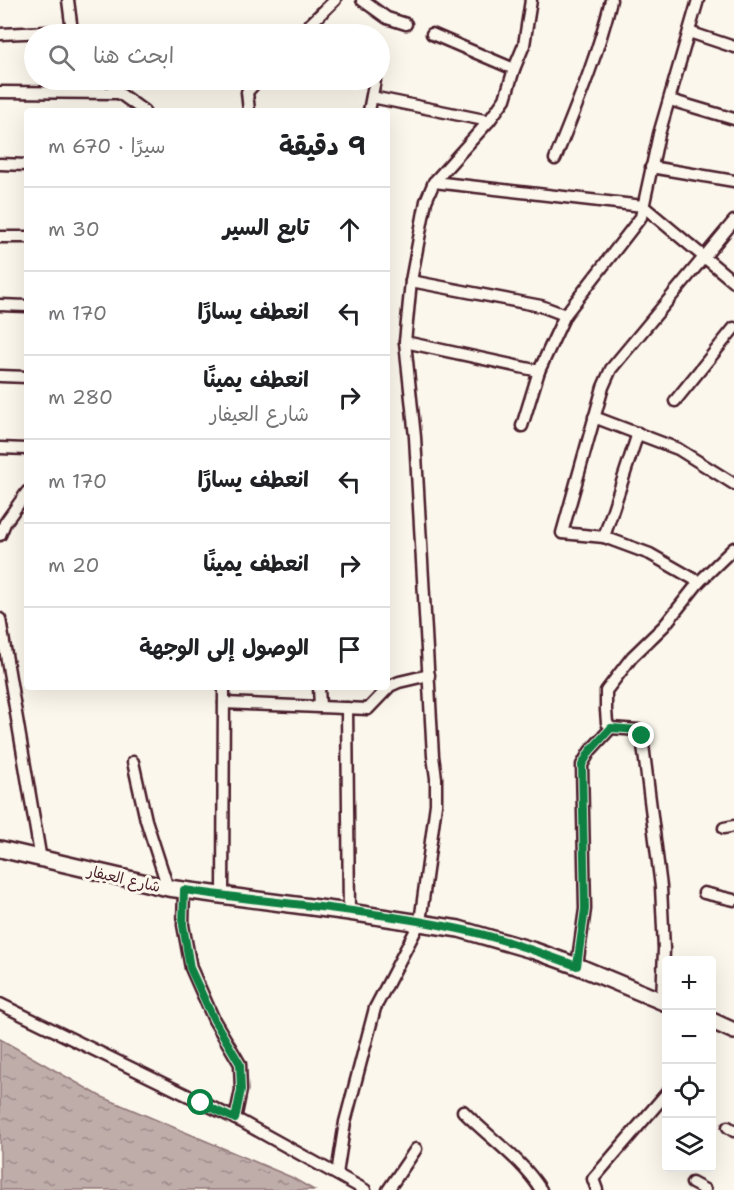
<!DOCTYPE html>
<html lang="ar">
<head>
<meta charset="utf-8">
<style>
	:root { --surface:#fff; --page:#f6f6f6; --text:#202124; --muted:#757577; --line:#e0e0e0 }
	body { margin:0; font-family:"Shantell Sans","Playpen Sans Arabic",sans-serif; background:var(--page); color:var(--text); direction:rtl }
	.controls { position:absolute; right:18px; bottom:18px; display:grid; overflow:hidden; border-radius:6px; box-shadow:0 6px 24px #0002 }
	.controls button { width:54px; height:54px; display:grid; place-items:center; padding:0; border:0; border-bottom:2px solid var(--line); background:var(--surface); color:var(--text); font:30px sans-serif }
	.stop { position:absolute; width:18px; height:18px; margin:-14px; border:4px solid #0b8043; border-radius:50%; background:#fff }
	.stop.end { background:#0b8043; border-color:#fff; box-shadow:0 2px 6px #0008 }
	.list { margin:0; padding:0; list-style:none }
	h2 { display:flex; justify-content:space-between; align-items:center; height:78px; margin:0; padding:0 24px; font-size:26px }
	h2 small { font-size:20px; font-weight:400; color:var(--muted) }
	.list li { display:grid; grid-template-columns:39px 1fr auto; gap:18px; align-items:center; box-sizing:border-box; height:84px; padding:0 24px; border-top:2px solid var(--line) }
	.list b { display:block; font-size:22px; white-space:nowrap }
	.list p { margin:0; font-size:20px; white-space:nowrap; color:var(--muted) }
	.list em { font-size:20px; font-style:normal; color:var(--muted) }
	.icon { flex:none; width:33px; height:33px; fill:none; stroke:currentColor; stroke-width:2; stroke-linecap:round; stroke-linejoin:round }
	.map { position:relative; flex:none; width:734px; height:1190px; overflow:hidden; direction:ltr }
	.search { position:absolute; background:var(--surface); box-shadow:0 6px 24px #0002; left:24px; top:24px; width:366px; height:66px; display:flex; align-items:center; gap:15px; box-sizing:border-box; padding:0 21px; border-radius:33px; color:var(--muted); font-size:22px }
	.panel { position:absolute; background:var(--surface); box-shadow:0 6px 24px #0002; left:24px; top:108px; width:366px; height:582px; border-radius:6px; direction:rtl }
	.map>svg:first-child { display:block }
	.water { fill:url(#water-ripples); stroke:#907477; stroke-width:1.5 }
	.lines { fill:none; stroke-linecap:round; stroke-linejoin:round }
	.minor-casing { stroke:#4a1f2b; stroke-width:15 }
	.secondary-casing { stroke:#4a1f2b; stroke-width:20 }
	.minor { stroke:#fbf7ec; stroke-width:10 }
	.secondary { stroke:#fbf7ec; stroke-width:15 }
	.route { stroke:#0b8043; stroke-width:8 }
	.labels { text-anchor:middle; stroke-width:6; stroke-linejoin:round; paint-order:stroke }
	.street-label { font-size:15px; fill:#4a1f2b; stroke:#fbf7ec }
</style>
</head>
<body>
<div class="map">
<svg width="734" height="1190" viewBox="0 0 734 1190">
	<defs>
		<pattern id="water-ripples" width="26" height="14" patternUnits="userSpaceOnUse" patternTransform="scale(1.5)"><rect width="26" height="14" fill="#bfadaa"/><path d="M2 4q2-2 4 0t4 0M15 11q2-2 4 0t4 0" fill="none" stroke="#9d8c8b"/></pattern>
	</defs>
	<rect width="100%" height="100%" fill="#fbf7ec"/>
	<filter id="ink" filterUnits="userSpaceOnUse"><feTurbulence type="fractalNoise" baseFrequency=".0167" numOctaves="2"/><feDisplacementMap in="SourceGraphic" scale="12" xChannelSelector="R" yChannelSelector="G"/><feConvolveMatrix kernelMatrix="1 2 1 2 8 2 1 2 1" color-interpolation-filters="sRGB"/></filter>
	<g filter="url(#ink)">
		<path class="water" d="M0,1039L100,1096L291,1177L314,1190H0Z"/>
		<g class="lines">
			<defs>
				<g id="minor">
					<path d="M68,0L72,31L74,34"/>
					<path d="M362,0L387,18L406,24"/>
					<path d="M689,32L734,47"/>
					<path d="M0,34L72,31"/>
					<path d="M300,34L335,0"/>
					<path d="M432,34L514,69"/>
					<path d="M109,80L119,93L144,111"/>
					<path d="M0,92L119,93"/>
					<path d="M372,97L489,121"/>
					<path d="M670,100L734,119"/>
					<path d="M249,111L247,92L258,80"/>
					<path d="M369,111L375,80"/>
					<path d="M555,159C576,107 598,55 611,0"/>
					<path d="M0,164L27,165"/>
					<path d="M651,167L734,181"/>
					<path d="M434,182L643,206L734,282"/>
					<path d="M0,237H27"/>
					<path d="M411,281L541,306L565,315"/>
					<path d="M0,305L27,306"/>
					<path d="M405,342L539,371"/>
					<path d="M0,376L27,377"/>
					<path d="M675,401L734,328"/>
					<path d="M594,417L678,449L734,484"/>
					<path d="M522,426L539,371L565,315L641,217L659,134L698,0"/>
					<path d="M0,448L27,449"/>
					<path d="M0,535L5,523L27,492"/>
					<path d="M604,537L638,433"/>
					<path d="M699,582L650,554L604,537L562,533L603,387L611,369L734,221"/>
					<path d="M0,619L41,860"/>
					<path d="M319,687L320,707"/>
					<path d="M224,703L368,709L390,686L399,682L429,675"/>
					<path d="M347,708L349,912"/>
					<path d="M133,762L146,820L168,888"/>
					<path d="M724,828L734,826"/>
					<path d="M184,890L183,925L191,968L214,1020L240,1064L241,1090L235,1119"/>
					<path d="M704,893L734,900"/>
					<path d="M223,896L224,687"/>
					<path d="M577,966L585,909L582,765L590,751L611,728"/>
					<path d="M662,1001L664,949L661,887L642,737L638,730L611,728L607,723L606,710V691L632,657L664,626L699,582L734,548"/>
					<path d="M0,1004L242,1122L365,1190"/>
					<path d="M463,1111C489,1138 521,1158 541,1190"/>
					<path d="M728,1127L734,1131"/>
					<path d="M337,1174L345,1122L375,1008L420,922L436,804V778L433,756L415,437L405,342L411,281L426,201L434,182L489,121L505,99L514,69L524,45L531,0"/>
					<path d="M692,1183L705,1190"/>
					<path d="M388,1190L416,1149"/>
					<path d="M597,1190L593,1179L666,1094"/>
				</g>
				<g id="secondary">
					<path d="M0,849L168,888L349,912L459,929L535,951L577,966L666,1003"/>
					<path d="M712,1021L734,1031"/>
				</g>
			</defs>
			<use href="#minor" class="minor-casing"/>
			<use href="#secondary" class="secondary-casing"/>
			<use href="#minor" class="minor"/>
			<use href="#secondary" class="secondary"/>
		</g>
	</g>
	<g class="lines" filter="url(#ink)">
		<path class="route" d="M201,1103L235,1119L241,1090L240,1064L214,1020L190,968L183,925L184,890C275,904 369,909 459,929C499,937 538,952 577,966L585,909L582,765L590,751L611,728L638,730L642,736"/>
	</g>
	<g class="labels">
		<g class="street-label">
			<text transform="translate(124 879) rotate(13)" y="5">شارع العيفار</text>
		</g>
	</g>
</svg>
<div class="controls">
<button>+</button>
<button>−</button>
<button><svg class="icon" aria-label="locate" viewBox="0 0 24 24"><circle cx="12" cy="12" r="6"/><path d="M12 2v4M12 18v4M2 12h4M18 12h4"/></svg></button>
<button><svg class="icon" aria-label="layers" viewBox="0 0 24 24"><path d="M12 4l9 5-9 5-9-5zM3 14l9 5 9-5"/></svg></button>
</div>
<div class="stop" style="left:201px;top:1103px"></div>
<div class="stop end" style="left:642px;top:736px"></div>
<div class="search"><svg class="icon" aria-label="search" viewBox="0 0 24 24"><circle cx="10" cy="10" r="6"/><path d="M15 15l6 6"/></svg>ابحث هنا</div>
<section class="panel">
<h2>9 دقيقة<small>سيرًا · 670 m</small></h2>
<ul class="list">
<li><svg class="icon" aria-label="ahead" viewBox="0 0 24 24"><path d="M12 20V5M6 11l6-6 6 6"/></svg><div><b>تابع السير</b></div><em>30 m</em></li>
<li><svg class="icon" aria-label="left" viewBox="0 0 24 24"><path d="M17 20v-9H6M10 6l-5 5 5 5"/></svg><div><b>انعطف يسارًا</b></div><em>170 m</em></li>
<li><svg class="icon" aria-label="right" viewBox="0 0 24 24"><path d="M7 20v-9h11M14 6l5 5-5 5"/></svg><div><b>انعطف يمينًا</b><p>شارع العيفار</p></div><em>280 m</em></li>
<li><svg class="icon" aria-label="left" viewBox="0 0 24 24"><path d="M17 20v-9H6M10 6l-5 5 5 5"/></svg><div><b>انعطف يسارًا</b></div><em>170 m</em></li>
<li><svg class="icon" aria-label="right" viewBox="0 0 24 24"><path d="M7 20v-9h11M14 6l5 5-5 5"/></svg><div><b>انعطف يمينًا</b></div><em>20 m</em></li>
<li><svg class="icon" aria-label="arrive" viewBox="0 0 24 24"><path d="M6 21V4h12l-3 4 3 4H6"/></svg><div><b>الوصول إلى الوجهة</b></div></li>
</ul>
</section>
</div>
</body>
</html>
